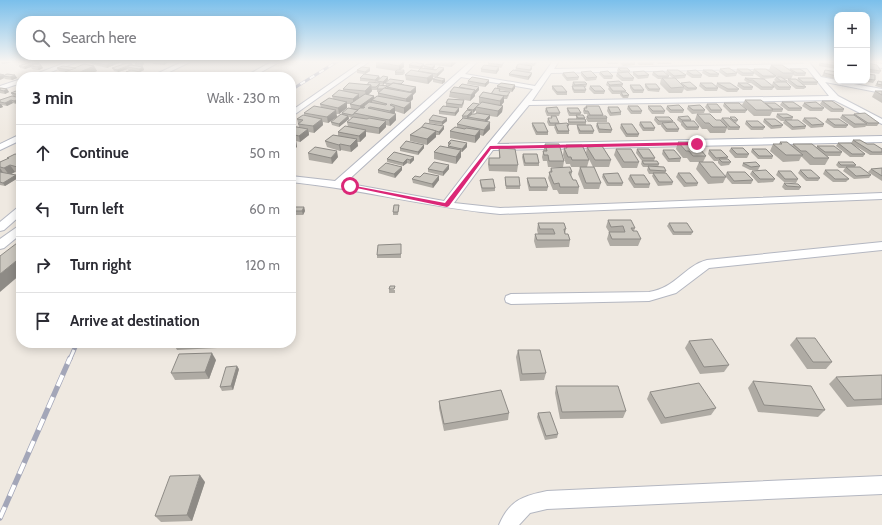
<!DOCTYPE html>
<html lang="en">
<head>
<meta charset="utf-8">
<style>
	:root { --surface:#fff; --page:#f7f7f7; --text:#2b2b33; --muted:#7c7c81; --line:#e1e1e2 }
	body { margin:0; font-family:Cabin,sans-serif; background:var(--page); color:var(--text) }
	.controls { position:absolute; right:12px; top:12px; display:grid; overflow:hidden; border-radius:8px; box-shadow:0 2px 10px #0003 }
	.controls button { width:36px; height:36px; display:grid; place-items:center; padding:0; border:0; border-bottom:1px solid var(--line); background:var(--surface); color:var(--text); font:20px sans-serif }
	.stop { position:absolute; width:12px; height:12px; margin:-9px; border:3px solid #db2777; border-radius:50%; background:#fff }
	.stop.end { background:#db2777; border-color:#fff; box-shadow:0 1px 4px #0008 }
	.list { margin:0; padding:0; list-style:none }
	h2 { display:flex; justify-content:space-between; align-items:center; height:52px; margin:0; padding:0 16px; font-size:17px }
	h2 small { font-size:13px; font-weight:400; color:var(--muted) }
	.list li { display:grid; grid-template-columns:26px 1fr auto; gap:12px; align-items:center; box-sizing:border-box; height:56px; padding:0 16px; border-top:1px solid var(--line) }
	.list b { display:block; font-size:15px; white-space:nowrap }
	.list em { font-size:13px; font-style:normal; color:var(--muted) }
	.icon { flex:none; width:22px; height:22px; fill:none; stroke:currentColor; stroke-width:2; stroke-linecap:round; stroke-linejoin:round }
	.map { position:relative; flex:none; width:882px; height:525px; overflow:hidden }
	.search { position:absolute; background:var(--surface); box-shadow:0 2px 10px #0003; left:16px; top:16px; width:280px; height:44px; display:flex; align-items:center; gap:10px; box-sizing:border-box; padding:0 14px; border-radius:16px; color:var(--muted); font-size:15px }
	.panel { position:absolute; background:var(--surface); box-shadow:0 2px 10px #0003; left:16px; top:72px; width:280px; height:276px; border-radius:16px }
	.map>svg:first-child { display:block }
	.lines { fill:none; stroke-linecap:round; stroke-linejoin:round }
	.minor-casing { stroke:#b4b7c1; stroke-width:2 }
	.minor { fill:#fff; fill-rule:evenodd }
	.rail-far2-casing { stroke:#a3a6b8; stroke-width:3 }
	.rail-far1-casing { stroke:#a3a6b8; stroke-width:4.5 }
	.rail-casing { stroke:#a3a6b8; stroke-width:5.5 }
	.rail-far2 { stroke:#fff; stroke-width:2; stroke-dasharray:5.5; stroke-linecap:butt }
	.rail-far1 { stroke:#fff; stroke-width:3; stroke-dasharray:10; stroke-linecap:butt }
	.rail { stroke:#fff; stroke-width:4; stroke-dasharray:12; stroke-linecap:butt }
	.wall { fill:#afaba4; fill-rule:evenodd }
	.shaded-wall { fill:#8e8b86 }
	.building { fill:#cbc7bf; stroke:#8e8b86 }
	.route { fill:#db2777 }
</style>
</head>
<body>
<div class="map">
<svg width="882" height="525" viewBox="0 0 882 525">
	<rect width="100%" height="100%" fill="#efe9e1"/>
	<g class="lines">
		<defs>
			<g id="minor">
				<path d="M70,61H79L38,77H28Z"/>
				<path d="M184,61H192L159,77H150Z"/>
				<path d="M273,61H281L252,77H244Z"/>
				<path d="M363,61H370L291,117V111Z"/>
				<path d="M471,61H478L465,74L535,86L553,61H559L554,69L804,64L802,61H808L821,77L837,80V81L882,89V93L825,82L838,96L882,119V124L834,100L529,105L497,144L882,136V142L493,150L454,203L500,208L882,193V199L500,214C430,208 361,189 291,182V176L335,181ZM807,68L829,96L532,101L551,73ZM461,77L533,89L487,145L444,201L345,183Z"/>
				<path d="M867,61L882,64V68L867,65Z"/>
				<path d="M21,79V83L0,90V86Z"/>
				<path d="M21,134V140L0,150V144Z"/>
				<path d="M21,207V215L4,230L0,231V222L17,208Z"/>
				<path d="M21,226V234L4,248L0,249V239L17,227Z"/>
				<path d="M882,242V250L709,268L676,293L649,301L511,304L506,302L505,299L506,296L511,294L649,292C676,288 684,266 707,260Z"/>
				<path d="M882,476V494L547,509L530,513L519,525H499C509,501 522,496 547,491Z"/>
			</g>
		</defs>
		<use href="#minor" class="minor-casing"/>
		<use href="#minor" class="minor"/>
		<defs>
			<path id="rail-far2" d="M291,90L338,61"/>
			<path id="rail-far1" d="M70,359L77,343"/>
			<path id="rail" d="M0,518L70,358"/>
		</defs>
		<use href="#rail-far2" class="rail-far2-casing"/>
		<use href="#rail-far1" class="rail-far1-casing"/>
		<use href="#rail" class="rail-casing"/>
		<use href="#rail-far2" class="rail-far2"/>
		<use href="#rail-far1" class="rail-far1"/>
		<use href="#rail" class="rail"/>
	</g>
	<g class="wall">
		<path d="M92,61H132V62L130,63L132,64L133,65L136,66L135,64L143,61L144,64L142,66L143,67L144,70L140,72L141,75L137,77L127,75L126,72L130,70H128V69L118,72L114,71L112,68L125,64H122L121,62L107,68L91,64L90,62Z"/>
		<path d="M152,61H170L164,65L153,64Z"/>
		<path d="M377,61H406L404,63V67L400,70H404L405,73L403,75H395V72L396,71L376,68V62Z"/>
		<path d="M430,61H456V63L451,67L435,65V67L433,69L444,70L437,77H433V79L428,84L406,80L405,75L418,71L420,69L409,68V65L424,64V66L422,68H424V66L430,64Z"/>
		<path d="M490,61H509H498L503,65L501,68L499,67V70L496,74L481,72V69L488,66V63Z"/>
		<path d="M514,61H538H537V63L534,66L519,64L520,62H514Z"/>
		<path d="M572,61H584V63H574Z"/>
		<path d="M588,61H599L598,62L589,63Z"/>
		<path d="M605,61H619L618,64H608Z"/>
		<path d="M619,61H634L635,63V65L623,66L619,62Z"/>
		<path d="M635,61H652L654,62L653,65H639L637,63V62Z"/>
		<path d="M654,61H672L671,64H658Z"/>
		<path d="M673,61H685L684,62H675Z"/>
		<path d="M820,61H837V69L819,66V64Z"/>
		<path d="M867,63L881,71L879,74L867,72Z"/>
		<path d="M39,65H41L43,68L39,70L32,69L31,67L25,69L20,68L19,66L40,65Z"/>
		<path d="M771,65L790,70V69L806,73L805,76H795L793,75L791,79H783L787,81L786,82L791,87L790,90H777L772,85L773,82H777L774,80L776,77H778L774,74L776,76L774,78L762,79L752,72L754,69L769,70Z"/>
		<path d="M94,66L97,71L84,77H68L65,72L59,71L57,68Z"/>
		<path d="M370,68V71L365,74L380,78L376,82L360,81V78L364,74L357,73V70Z"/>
		<path d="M516,68L532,69L529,72L532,73L531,76L528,80L509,76V74L515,70Z"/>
		<path d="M618,68L630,71L629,74L634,78L633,81H622L616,76L617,73H619L617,71Z"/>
		<path d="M720,69L737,73L736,76L726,77L719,72Z"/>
		<path d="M737,69L754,73L753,76H742L736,72Z"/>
		<path d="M667,70L686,75L685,78L675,79L681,84V83L697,88L696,90L687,91L684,89L682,93H669L660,84L661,79H658L652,75L653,72L669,76L668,78H673L666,73Z"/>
		<path d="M703,70L719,74L718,77H709L702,73Z"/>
		<path d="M825,70L837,76L835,79L822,76Z"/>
		<path d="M687,71L702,75L701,78H692L686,74Z"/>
		<path d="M581,72L597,77L596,80L586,81L581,75Z"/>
		<path d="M600,72L613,76L612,79H604L599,74Z"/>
		<path d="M633,72L649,75L648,78L638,79L633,75Z"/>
		<path d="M563,73L579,77L578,80L567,81L562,75Z"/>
		<path d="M55,74L57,77H42L41,75Z"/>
		<path d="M867,74L875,80L873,83L863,81H867Z"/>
		<path d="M4,75H15L17,78L12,80L5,79L4,78L0,80Z"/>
		<path d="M388,77V80L383,85L380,84V85H386L385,83L404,84V85L416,87V92L413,95V99L410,102H411V108L404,114L395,111L394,114H396V120L390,126L386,125V127L379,134L366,132V136L360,142H357L358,146L351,152L341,150L340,151L327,147L325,141L338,136V132L348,127L347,122L352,118L349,117V119L339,127L332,125L331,122L342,114V113L351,109L350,104H347V108L339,114H336L337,117L328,123L323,122V125L314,133L309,132V135L300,142L296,141L297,147L291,151V126L299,127L297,119L304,115V113L321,108L320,104L333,99L332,96L343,90V89L378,83L377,81ZM372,90H377V92H379L378,93V96L374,98V96L368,95L372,91Z"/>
		<path d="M745,78L774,87L772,90H761L751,83H748L744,80Z"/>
		<path d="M798,78L818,82L817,85H803L806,87L804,89H796L787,82L788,79L797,80Z"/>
		<path d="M433,79H445V82L442,84L433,82Z"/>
		<path d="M489,80V83L485,87L467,84L468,81Z"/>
		<path d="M878,81L881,82L882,81V88L875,86Z"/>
		<path d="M573,82L587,84L586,87H584L586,90L585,93H574L572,89V86H573L572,85Z"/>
		<path d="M607,82L623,84L622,87L626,91L625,92L629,95L628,98H623L620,95V94H612L608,89L609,87L606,85Z"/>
		<path d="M700,83L718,88L717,91H705L699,86Z"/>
		<path d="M717,83L739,89L737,92H727L716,86Z"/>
		<path d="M738,83L753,87L752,90H743L737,86Z"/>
		<path d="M645,84L660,89L659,92L648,91L645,87Z"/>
		<path d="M630,85L644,90L643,93H633L630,88Z"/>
		<path d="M497,86L515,88L512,92L500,90V91L509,95L507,99H504V102L501,105L503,106L502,112L497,117L490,116V118L487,122L490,129L483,136L480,135V137L475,143L450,138V131L457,127V124L462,119V116L467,110V109L479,105L480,103H479V97L491,94L497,88ZM476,110V113H477L475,114H472Z"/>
		<path d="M552,86L567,92V95H557L552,89Z"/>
		<path d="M590,86L605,91L604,94H594L589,89Z"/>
		<path d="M0,88L7,89L9,92L5,94L0,93Z"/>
		<path d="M21,89V97L13,96L11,93L18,91L17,90Z"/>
		<path d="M479,90L475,94V96L470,101L449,97L450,92Z"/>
		<path d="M875,91H882V103L872,97Z"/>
		<path d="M12,96L16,104L13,103L7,106L2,105L3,107L0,108V100Z"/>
		<path d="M464,100V103L462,108L448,107L459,111L455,116L439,114V111L446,106V103Z"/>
		<path d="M745,100L765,103L783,109L782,112H772L770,116H754L742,105Z"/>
		<path d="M822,101L844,109L843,112H831L820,104Z"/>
		<path d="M782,102L802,108L801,111H788L780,105Z"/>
		<path d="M724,103L747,110L745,113H730L723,106Z"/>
		<path d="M804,103L824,108L822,111H810L802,106Z"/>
		<path d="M707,104L722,110L721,113H710L705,107Z"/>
		<path d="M586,106L603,115V116L607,118V122H588L586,119L587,116H588L587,114H584L583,111L584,108H585Z"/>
		<path d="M628,106L642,111L641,114H631L627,109Z"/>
		<path d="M648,106L665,111L664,114H652L648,109Z"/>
		<path d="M667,106L684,110L683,113H670L666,109Z"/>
		<path d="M688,106L705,110L704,113L692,114L687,109Z"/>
		<path d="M608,107L621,112V115L610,116L607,111Z"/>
		<path d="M546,108L560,113L559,116H547L545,111Z"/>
		<path d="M567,108L581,113L580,115L585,118V119L586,122V125H568V119H576V116H569L567,111Z"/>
		<path d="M697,114L716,120H720L722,118H730V117L738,120L736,123H735L740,127L739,130H728L727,128L725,133H710L707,129H702L695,120Z"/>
		<path d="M777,114L793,117L792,120L806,126L805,129L792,130L783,123L784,121H781L776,117Z"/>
		<path d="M854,114L879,123L877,126H866L865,127L854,128L840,118L842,115H853Z"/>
		<path d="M551,116L559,123L569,125L568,128L569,131V134H557L554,127L555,126H549L547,122L548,118H551Z"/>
		<path d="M655,117L673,121V122L679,129L678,132H666L661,126V125H658L654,120Z"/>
		<path d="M678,117L691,120V121L699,127L698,130H686L681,125V123L677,120Z"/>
		<path d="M447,118V121L442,125L429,123V120Z"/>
		<path d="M804,118L824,124L823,127L811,128L802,121Z"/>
		<path d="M764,119L783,125L781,128L771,129L763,122Z"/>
		<path d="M827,119L848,125L846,128H834L825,122Z"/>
		<path d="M746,121L765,127L763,130H751L745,124Z"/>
		<path d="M640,122L655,128L654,131H643L639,125Z"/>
		<path d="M532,123L548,132V135H536L532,126Z"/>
		<path d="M597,123L612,130L611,133H599L596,126Z"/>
		<path d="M621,124L639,134L638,137H626L620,128Z"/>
		<path d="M577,125L594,131L593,134H579L577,128Z"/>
		<path d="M444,129L439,135H436V137L427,145L410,141V135Z"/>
		<path d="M853,140L882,149V155H870L854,145L865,154L863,157H850L836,146L838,143H851Z"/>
		<path d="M678,142L706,156L703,162L726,177L723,183L708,184L696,169L699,162H690L687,158H683L676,149Z"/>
		<path d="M780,142L792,146L793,144L817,147V146L842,152L840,156H827L829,158L825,165H810L802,157H801L799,161L783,162L770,151L773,144H779Z"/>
		<path d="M448,143H467V147L462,152H461V157L456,164L434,159V152L448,147Z"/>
		<path d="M545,144L564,161L563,167H548L547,161H543L542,157Z"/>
		<path d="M424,145V148L418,155L400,151V148Z"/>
		<path d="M566,145L589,160L587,167H571L570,164H566L563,155L564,148H566Z"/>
		<path d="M587,147L611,160L609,167H593L586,153Z"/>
		<path d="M499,148L518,165L517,172L489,171L488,165L489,158H499Z"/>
		<path d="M731,148L749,154L747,158H735L729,151Z"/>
		<path d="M616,149L639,162L637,168H622L614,155Z"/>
		<path d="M637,149L655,158L654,161L659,164L658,167L666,171L665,173L673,182L672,185L658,186L652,176L653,174H649L647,170L648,167H643L641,164L642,161L636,153Z"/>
		<path d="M752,149L773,156L772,159H758L751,152Z"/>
		<path d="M663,150L681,158L680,162H668L662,154Z"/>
		<path d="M709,150L728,157L727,159L731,162L729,165L721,166L718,163V161H714L708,154Z"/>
		<path d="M308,153L338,157L332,164L309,160Z"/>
		<path d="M523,154L539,163V166H524L522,157Z"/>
		<path d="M21,155V174L15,172L11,174L16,175L18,178L5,186L0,185V162L7,159V158Z"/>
		<path d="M414,157V160L410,164L407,163L403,166L387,162V159Z"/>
		<path d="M838,162L856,165L855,167L871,175L869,178L854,179L843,171L845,168H839L836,165Z"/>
		<path d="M743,163L760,166L758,170H750L742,166Z"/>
		<path d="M402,167V170L395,178L378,173V170Z"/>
		<path d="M580,167L601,183L599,189H584L578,174Z"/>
		<path d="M551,168L572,172L571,177L573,180L579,187L578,194H559L557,190H553L548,178Z"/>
		<path d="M882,168V181L868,172L871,169Z"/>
		<path d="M428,169H449L443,176L428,172Z"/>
		<path d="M800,170L820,178L818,181H806L798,173Z"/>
		<path d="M825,170L849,179L846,182H833L823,174Z"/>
		<path d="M752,171L775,179L773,182L758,183L750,174Z"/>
		<path d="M778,171L798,179L796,183L784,182L776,175Z"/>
		<path d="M727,172L753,180L751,184H732L725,176Z"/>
		<path d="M678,173L698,183L697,186L684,187L676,177Z"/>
		<path d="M603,174L623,183L622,186H607L602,177Z"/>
		<path d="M630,175L650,184L649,188H634L628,179Z"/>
		<path d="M439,176V180L433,188L413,183L412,179L420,177Z"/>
		<path d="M505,177L520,186V189H506L505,181Z"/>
		<path d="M527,178L548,187L547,191H529L527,182Z"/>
		<path d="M480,180L495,188V191L482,192L480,183Z"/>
		<path d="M784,183L801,187L799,190H785L782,187Z"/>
		<path d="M399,205L398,215H393V212Z"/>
		<path d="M304,207L305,211L303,215H292L291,211Z"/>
		<path d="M608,220L635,228L634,231L641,239L638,246H610L607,239L609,232L606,227Z"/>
		<path d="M538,223L566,229L565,234L570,240L569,247L536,248L534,241L535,234H538L537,230Z"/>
		<path d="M669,223L693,232L691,235H673L667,226Z"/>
		<path d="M401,244V258H377V255Z"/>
		<path d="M389,289L395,290V293H389Z"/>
		<path d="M796,338L832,362L826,369H807L790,345Z"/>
		<path d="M689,341L729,365L724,372L700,374L685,348Z"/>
		<path d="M173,343H240L238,347L177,350Z"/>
		<path d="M518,350L546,373L544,380L520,381L516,357Z"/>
		<path d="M216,360L209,379L175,380L171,373Z"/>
		<path d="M239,369L233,390L222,391L220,387Z"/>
		<path d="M882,375V405L847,407L829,384L836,377Z"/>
		<path d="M753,381L825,410L818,417L758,412L748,388Z"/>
		<path d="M556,386L626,411L623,418L560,419L555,393Z"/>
		<path d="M650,392L716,408L711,415L661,424L647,399Z"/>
		<path d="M439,401L509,413L508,420L444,431L439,408Z"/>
		<path d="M538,413L558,434L557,438L545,440L537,417Z"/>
		<path d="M205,482L192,521L161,522L155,516Z"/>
	</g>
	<g class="shaded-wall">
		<path d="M5,61H21L2,64L1,62Z"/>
		<path d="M116,61H121V62L107,68L106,65Z"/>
		<path d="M143,61L144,64L142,66L140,64Z"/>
		<path d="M165,61H170L164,65L163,62Z"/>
		<path d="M401,61H406L404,63V67L399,71V66Z"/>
		<path d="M453,61H456V63L451,67V62Z"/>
		<path d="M39,62L40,65L34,67L31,66V67L25,69L23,67Z"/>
		<path d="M132,64L133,67H127L128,69L118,72L117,70Z"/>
		<path d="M424,64V66L420,69V67Z"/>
		<path d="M41,65L43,68L39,70L37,67Z"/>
		<path d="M435,65V67L432,70V68Z"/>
		<path d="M94,66L97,71L83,77L80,72Z"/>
		<path d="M532,66V69L529,72Z"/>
		<path d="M143,67L144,70L140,72L139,69Z"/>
		<path d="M499,67V70L496,74V71Z"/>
		<path d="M370,68V71L365,74V72Z"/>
		<path d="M444,68V70L437,77V74Z"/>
		<path d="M140,72L141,75L137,77L135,74Z"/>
		<path d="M532,73L531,76L528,80V77Z"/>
		<path d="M55,74L57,77H51L50,76Z"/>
		<path d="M433,74V79L428,84L427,78Z"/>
		<path d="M4,75L6,77L3,76L4,78L0,80V76Z"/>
		<path d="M15,75L17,78L12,80L10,77Z"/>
		<path d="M379,76L380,78L376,82L375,80Z"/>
		<path d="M388,77V80L383,85V82Z"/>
		<path d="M445,79V82L442,84V81Z"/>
		<path d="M489,80V83L485,87V84Z"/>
		<path d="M371,85L372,91L366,97L365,91Z"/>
		<path d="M515,85V88L512,92V89Z"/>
		<path d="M416,87V92L413,95V99L406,105V99L410,96V92Z"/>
		<path d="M479,87V90L475,94V96L470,101L471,95Z"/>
		<path d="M7,89L9,92L5,94L4,91Z"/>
		<path d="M359,94V99L353,105V99Z"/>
		<path d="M374,96L375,101L372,100V104L365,107H363L364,110L361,112L360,106Z"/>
		<path d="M504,96V102L500,107V101Z"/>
		<path d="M21,98V102L16,104L14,101Z"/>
		<path d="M11,100L13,103L7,106L5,103Z"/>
		<path d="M347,102V108L339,114L338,108Z"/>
		<path d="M411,102V108L404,114V108Z"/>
		<path d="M0,104H1L3,107L0,108Z"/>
		<path d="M391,104L392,109L395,107V113L390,117V105Z"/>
		<path d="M479,104L476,107V110L473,113V110Z"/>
		<path d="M503,106L502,112L497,117L498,111Z"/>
		<path d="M459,108V111L455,116V113Z"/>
		<path d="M336,110L337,117L328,123L327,117Z"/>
		<path d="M472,111V114L467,120V116Z"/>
		<path d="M396,114V120L390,126L389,120Z"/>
		<path d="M490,115V118L485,123V120Z"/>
		<path d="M348,116L349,119L339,127V124Z"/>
		<path d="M447,118V121L442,125V122Z"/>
		<path d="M322,119L323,125L314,133L313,126Z"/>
		<path d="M386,121V127L379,134V128Z"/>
		<path d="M490,122V129L483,136L484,130Z"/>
		<path d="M444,126V129L439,135V132Z"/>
		<path d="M308,129L309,135L300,142L299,136Z"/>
		<path d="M366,130V136L360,142L359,136Z"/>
		<path d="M480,130V137L475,143V136Z"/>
		<path d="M436,131V137L427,145V139Z"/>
		<path d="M357,139L358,146L351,152L350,146Z"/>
		<path d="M296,140L297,147L291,151V144Z"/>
		<path d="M467,143V147L462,152V149Z"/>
		<path d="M340,144L341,150L340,151L339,145Z"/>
		<path d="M424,145V148L418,155V152Z"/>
		<path d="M461,150V157L456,164V157Z"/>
		<path d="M337,151L338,157L332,164L331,158Z"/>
		<path d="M414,157V160L410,164V160Z"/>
		<path d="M407,159V163L403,166V163Z"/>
		<path d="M10,165L15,172L9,175L4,168Z"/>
		<path d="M449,165V169L443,176V172Z"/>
		<path d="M402,167V170L395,178L394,174Z"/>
		<path d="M0,168L4,174L0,176Z"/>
		<path d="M16,175L18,178L5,186L3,183Z"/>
		<path d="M439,176V180L433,188L432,184Z"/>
		<path d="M304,207L305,211L303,215L302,211Z"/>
		<path d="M21,257V274L0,292V274Z"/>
		<path d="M236,343H240L238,347Z"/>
		<path d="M212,353L216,360L209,379L205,372Z"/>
		<path d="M237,366L239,369L233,390L231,386Z"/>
		<path d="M200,475L205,482L192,521L187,515Z"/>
	</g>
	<g class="building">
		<path d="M33,61L39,62L23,67L19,66Z"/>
		<path d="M92,61H116L106,65L90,62Z"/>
		<path d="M138,61H143L140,64H135Z"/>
		<path d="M153,61H165L163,62Z"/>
		<path d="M377,61H404L399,66L376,62Z"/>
		<path d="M490,61H496L504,62L502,65L488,63Z"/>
		<path d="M520,61H537L534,64Z"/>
		<path d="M621,61H634L635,63H624Z"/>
		<path d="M638,61H652L654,62H640Z"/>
		<path d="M820,61L837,63V66L820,63Z"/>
		<path d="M826,61H837V62Z"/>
		<path d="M413,62L424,64L420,67L409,65Z"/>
		<path d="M127,63L132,64L117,70L112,68Z"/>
		<path d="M867,63L877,65L881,71L867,69Z"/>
		<path d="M35,64L41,65L37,67L31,66Z"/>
		<path d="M84,64L94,66L80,72H65Z"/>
		<path d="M427,64L435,65L432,68L424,66Z"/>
		<path d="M518,64L532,66L530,70L516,68Z"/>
		<path d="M131,65L143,67L139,69L127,67Z"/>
		<path d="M484,65L499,67L496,71L481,69Z"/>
		<path d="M771,65H782L794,73H783Z"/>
		<path d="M63,66L76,68L70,70L57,68Z"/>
		<path d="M362,67L370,68L365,72L357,70Z"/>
		<path d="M439,67L444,68L437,74L418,71L421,68L436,70Z"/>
		<path d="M618,68H627L630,71H621Z"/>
		<path d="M729,68L737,73L727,74L720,69Z"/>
		<path d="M737,69H748L754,73H743Z"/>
		<path d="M754,69H766L776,76H763Z"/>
		<path d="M790,69H800L806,73H797Z"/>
		<path d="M131,70L140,72L135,74L126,72Z"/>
		<path d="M397,70H404L403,72H395Z"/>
		<path d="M411,70L433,74L427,78L405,75Z"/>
		<path d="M513,70L532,73L528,77L509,74Z"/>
		<path d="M667,70H678L686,75L674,76Z"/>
		<path d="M696,70L702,75H693L687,71Z"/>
		<path d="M703,70H712L719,74H710Z"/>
		<path d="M825,70L837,72V76L824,73Z"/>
		<path d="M591,71L597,77L587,78L581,72Z"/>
		<path d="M608,71L613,76H604L600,72Z"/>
		<path d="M644,71L649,75L638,76L633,72Z"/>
		<path d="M663,71L669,76H658L653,72Z"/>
		<path d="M574,72L579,77L567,78L563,73Z"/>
		<path d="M628,72L634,78H623L617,73Z"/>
		<path d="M46,73L55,74L50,76L41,75Z"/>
		<path d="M99,73L114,77H102L104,75L100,77H90Z"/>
		<path d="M0,74L4,75L0,76Z"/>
		<path d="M7,74L15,75L10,77L3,76Z"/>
		<path d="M364,74L379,76L375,80L360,78Z"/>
		<path d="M867,74L875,75V80L867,79Z"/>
		<path d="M383,76L388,77L383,82L377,81Z"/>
		<path d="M436,77L445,79L442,81L433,79Z"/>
		<path d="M472,77L489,80L485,84L468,81Z"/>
		<path d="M776,77H781L787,81H781Z"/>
		<path d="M662,78H675L684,87L671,88Z"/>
		<path d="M745,78L764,79L774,87H762L753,80H749Z"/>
		<path d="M798,78H813L818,82H803Z"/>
		<path d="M390,79L404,81L401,84L393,83L391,84L385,83Z"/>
		<path d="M788,79H796L806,87L797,86Z"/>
		<path d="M619,81L623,84L610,85L607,82Z"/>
		<path d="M878,81L882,82V85L877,84Z"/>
		<path d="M369,82L380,83L376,87H371V85H367Z"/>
		<path d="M573,82H585L587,84L575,85Z"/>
		<path d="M690,82L697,88H688L681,83Z"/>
		<path d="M773,82H786L791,87H779Z"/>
		<path d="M349,83L371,85L365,91L343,89Z"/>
		<path d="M393,83L416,87L410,92L387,87Z"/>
		<path d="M501,83L515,85L512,89L497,86Z"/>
		<path d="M700,83H712L718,88H706Z"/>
		<path d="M717,83H730L739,89H728Z"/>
		<path d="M738,83H747L753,87H744Z"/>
		<path d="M462,84L479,87L475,91V90L459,87Z"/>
		<path d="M645,84H656L660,89H649Z"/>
		<path d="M379,85L387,86L385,88L383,89H377Z"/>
		<path d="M630,85H640L644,90H634Z"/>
		<path d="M552,86H562L567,92H557Z"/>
		<path d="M572,86H584L586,90H574Z"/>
		<path d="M590,86H600L605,91H595Z"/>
		<path d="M609,86H621L626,91H613Z"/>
		<path d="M454,87L475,90L471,95L450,92Z"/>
		<path d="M0,88H1L7,89L4,91L0,90Z"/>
		<path d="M384,88L413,93L406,99L378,93Z"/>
		<path d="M495,88L500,89L499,91L510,92L507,96L491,94Z"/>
		<path d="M339,90L359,94L353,99L332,96Z"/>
		<path d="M16,91L21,92V95L11,93Z"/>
		<path d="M875,91H882V95Z"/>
		<path d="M483,92L504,96L500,101L479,97Z"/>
		<path d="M621,92H626L629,95L623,96Z"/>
		<path d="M365,94L374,96L360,106L350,104Z"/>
		<path d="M12,96L21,98L14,101L11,100L5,103L0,102V100Z"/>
		<path d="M377,96L411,102L404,108L391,104L390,105L395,107L390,111L370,107L368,108L396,114L389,120L354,113L360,108H364L365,107H363L369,102L386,105L387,104L372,100Z"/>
		<path d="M329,98L347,102L338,108L320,104Z"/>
		<path d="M448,99L464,100L462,105L446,103Z"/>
		<path d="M745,100H761L773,110H756Z"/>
		<path d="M822,101H832L844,109H833Z"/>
		<path d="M482,102L503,106L498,111L476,107Z"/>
		<path d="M782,102H793L802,108H789Z"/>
		<path d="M816,102L824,108H812L804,103Z"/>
		<path d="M473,103L479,104L473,110L467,109Z"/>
		<path d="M724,103H739L747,110H731Z"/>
		<path d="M765,103H775L783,109H773Z"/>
		<path d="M707,104H717L722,110H711Z"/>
		<path d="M679,105L684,110H671L667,106Z"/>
		<path d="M700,105L705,110H693L688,106Z"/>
		<path d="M314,106L336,110L327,117L304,113Z"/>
		<path d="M443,106L459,108L455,113L439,111Z"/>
		<path d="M586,106H599L603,115H590L588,111H585L584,108H587Z"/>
		<path d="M628,106H638L642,111H632Z"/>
		<path d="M648,106H661L665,111H653Z"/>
		<path d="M557,107L560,113H548L546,108Z"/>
		<path d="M608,107H618L621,112L611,113Z"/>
		<path d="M348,108L358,110L354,113V114L352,115L342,113Z"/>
		<path d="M567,108H578L581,113H570Z"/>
		<path d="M467,110L472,111L467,116H462Z"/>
		<path d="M477,113L490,115L485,120L468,117L472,114H475Z"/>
		<path d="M865,113L879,123H868L854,114Z"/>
		<path d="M341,114L348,116L339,124L331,122Z"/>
		<path d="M697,114H710L716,120H720L727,127H713L709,123H705Z"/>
		<path d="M777,114H787L793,117L783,118Z"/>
		<path d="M303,115L322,119L313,126L298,124L303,120L297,119Z"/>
		<path d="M433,115L447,118L442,122L429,120Z"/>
		<path d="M576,115H583L585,118H578Z"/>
		<path d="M842,115H854L867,124H855Z"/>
		<path d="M551,116H556L559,123H550L548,118H552Z"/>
		<path d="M587,116H606L607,118H588Z"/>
		<path d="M688,116L691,120H682L678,117Z"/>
		<path d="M353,117L367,119L369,118L386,121L379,128L347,122Z"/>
		<path d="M655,117H669L673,121H659Z"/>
		<path d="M730,117H735L738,120H733Z"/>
		<path d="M463,118L490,122L484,130L457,124Z"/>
		<path d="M722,118H729L740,127H730Z"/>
		<path d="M804,118H816L824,124L812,125Z"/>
		<path d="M568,119H585L586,122H569Z"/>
		<path d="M764,119H775L783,125L772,126Z"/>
		<path d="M827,119H839L848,125H835Z"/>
		<path d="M785,120H798L806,126L793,127Z"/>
		<path d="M682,121H694L699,127H687Z"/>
		<path d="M746,121H758L765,127H752Z"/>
		<path d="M640,122H651L655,128H644Z"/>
		<path d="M674,122L679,129H667L662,123Z"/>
		<path d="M425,123L444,126L439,132L436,131L422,127L421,128Z"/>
		<path d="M532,123H544L548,132H537Z"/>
		<path d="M567,123L569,125H567L569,131H558L555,124Z"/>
		<path d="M597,123H609L612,130L599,129Z"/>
		<path d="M621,124H632L639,134H627Z"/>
		<path d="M577,125H591L594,131H580Z"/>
		<path d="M291,126L308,129L299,136L291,134Z"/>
		<path d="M345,126L366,130L359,136L338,132Z"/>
		<path d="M422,127L436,131L427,139L410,135Z"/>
		<path d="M455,127L465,129L466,128L480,130L475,136L450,131Z"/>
		<path d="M333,135L357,139L350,146L340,144L339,145L325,141Z"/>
		<path d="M291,139L296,140L291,144Z"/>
		<path d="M451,140L467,143L462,149L448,146L451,143H448Z"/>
		<path d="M853,140H860L867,144H874L882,149V152H872Z"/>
		<path d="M406,141L424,145L418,152L400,148Z"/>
		<path d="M678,142H694L706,156H693L689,151H686Z"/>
		<path d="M780,142H787L803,155H786L773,144H782Z"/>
		<path d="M838,143H851L865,154H852Z"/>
		<path d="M545,144H559L564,161H549L548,155H544L543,151H547Z"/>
		<path d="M793,144H812L829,158H814L806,151H801Z"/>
		<path d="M566,145H582L589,160H572L571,157H568L564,148H567Z"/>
		<path d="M440,146L461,150L456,157L434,152Z"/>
		<path d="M602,146L611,160H595L587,147Z"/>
		<path d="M817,146H834L842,152H825Z"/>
		<path d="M315,147L337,151L331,158L308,153Z"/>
		<path d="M499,148L515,149L518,165H489V158H500Z"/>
		<path d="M731,148H743L749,154H737Z"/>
		<path d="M616,149H631L639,162H624Z"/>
		<path d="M637,149H649L655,158H643Z"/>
		<path d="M752,149H766L773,156H759Z"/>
		<path d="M663,150H674L681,158L669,159Z"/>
		<path d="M709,150H721L728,157L716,158Z"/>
		<path d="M394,152L414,157L410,160L407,159L403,163L387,159Z"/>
		<path d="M15,154L21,155V159L18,161H21V168L10,165L4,168L0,167V162L9,158H7Z"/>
		<path d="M523,154H537L539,163H525Z"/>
		<path d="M719,159H728L731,162H722Z"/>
		<path d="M642,161H657L659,164H644Z"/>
		<path d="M434,162L449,165L443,172L428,169Z"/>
		<path d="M699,162H713L726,177H711Z"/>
		<path d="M756,162L760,166L751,167L743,163Z"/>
		<path d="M838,162H853L856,165H841Z"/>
		<path d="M386,163L402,167L394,174L378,170Z"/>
		<path d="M648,166L664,167L666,171L650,170Z"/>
		<path d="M570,167L572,172H569L573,180H576L579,187H560L559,183L554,184L549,172H552L551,168Z"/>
		<path d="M580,167H594L601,183H586Z"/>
		<path d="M846,167H860L871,175L856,176Z"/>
		<path d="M882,168V176L871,169Z"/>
		<path d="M766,170L775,179H760L752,171Z"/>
		<path d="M800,170H811L820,178H808Z"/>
		<path d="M825,170H838L849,179H835Z"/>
		<path d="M778,171H791L798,179H785Z"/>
		<path d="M0,172L16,175L3,183L0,182Z"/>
		<path d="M727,172H745L753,180L734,181Z"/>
		<path d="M424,173L439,176L432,184L412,179L415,176L420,177Z"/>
		<path d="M618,173L623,183H608L603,174Z"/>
		<path d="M653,173H666L673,182H659Z"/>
		<path d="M678,173H690L698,183H686Z"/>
		<path d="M630,175H644L650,184H635Z"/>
		<path d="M505,177H519L520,186H506Z"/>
		<path d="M527,178H545L548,187H530Z"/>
		<path d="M493,179L495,188H482L480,180Z"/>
		<path d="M784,183L798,184L801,187L787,186Z"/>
		<path d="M394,205H399L398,212H393Z"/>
		<path d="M293,207H304L302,211H291Z"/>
		<path d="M608,220H631L635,228H631L633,231H637L641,239H612L609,232H625L623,226L611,227Z"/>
		<path d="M538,223H564L566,229H564L565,234H568L570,240H537L535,234H555L553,229H540Z"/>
		<path d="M669,223H687L693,232H674Z"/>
		<path d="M21,240V257L0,274V256Z"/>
		<path d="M401,244V254L377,255L378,245Z"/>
		<path d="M390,286H395L394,289H389Z"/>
		<path d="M796,338H815L832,362H813Z"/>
		<path d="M712,339L729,365L704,367L689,341Z"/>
		<path d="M518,350H540L546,373L522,374Z"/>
		<path d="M212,353L205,372L171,373L179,354Z"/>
		<path d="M237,366L231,386L220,387L226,367Z"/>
		<path d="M882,375V399L854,400L836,377Z"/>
		<path d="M753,381L811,386L825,410L764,405Z"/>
		<path d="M699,383L716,408L665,418L650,392Z"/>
		<path d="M556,386H618L626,411L562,412Z"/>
		<path d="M501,390L509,413L444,424L439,401Z"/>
		<path d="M550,412L558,434L546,436L538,413Z"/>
		<path d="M200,475L187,515L155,516L170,476Z"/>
	</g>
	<linearGradient id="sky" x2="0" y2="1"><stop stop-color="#7abfeb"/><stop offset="0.46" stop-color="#f8f5f2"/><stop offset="1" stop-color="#f8f5f2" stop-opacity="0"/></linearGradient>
	<rect width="882" height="134" fill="url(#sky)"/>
	<path class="route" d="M697,142L698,145L491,149L449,206L447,207L347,186L350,185L445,203L490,146Z"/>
</svg>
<div class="controls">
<button>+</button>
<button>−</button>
</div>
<div class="stop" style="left:350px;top:186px"></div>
<div class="stop end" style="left:697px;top:144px"></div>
<div class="search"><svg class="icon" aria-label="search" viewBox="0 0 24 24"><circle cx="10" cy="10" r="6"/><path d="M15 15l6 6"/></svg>Search here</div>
<section class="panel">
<h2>3 min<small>Walk · 230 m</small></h2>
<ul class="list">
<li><svg class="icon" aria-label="ahead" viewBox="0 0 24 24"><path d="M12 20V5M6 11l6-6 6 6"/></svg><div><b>Continue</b></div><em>50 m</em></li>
<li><svg class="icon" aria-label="left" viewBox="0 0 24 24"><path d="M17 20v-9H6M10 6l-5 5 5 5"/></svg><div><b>Turn left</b></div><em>60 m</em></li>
<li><svg class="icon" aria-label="right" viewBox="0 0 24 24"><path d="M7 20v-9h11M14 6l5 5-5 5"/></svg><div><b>Turn right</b></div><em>120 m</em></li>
<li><svg class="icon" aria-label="arrive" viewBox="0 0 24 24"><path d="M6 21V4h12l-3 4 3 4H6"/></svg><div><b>Arrive at destination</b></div></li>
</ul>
</section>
</div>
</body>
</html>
